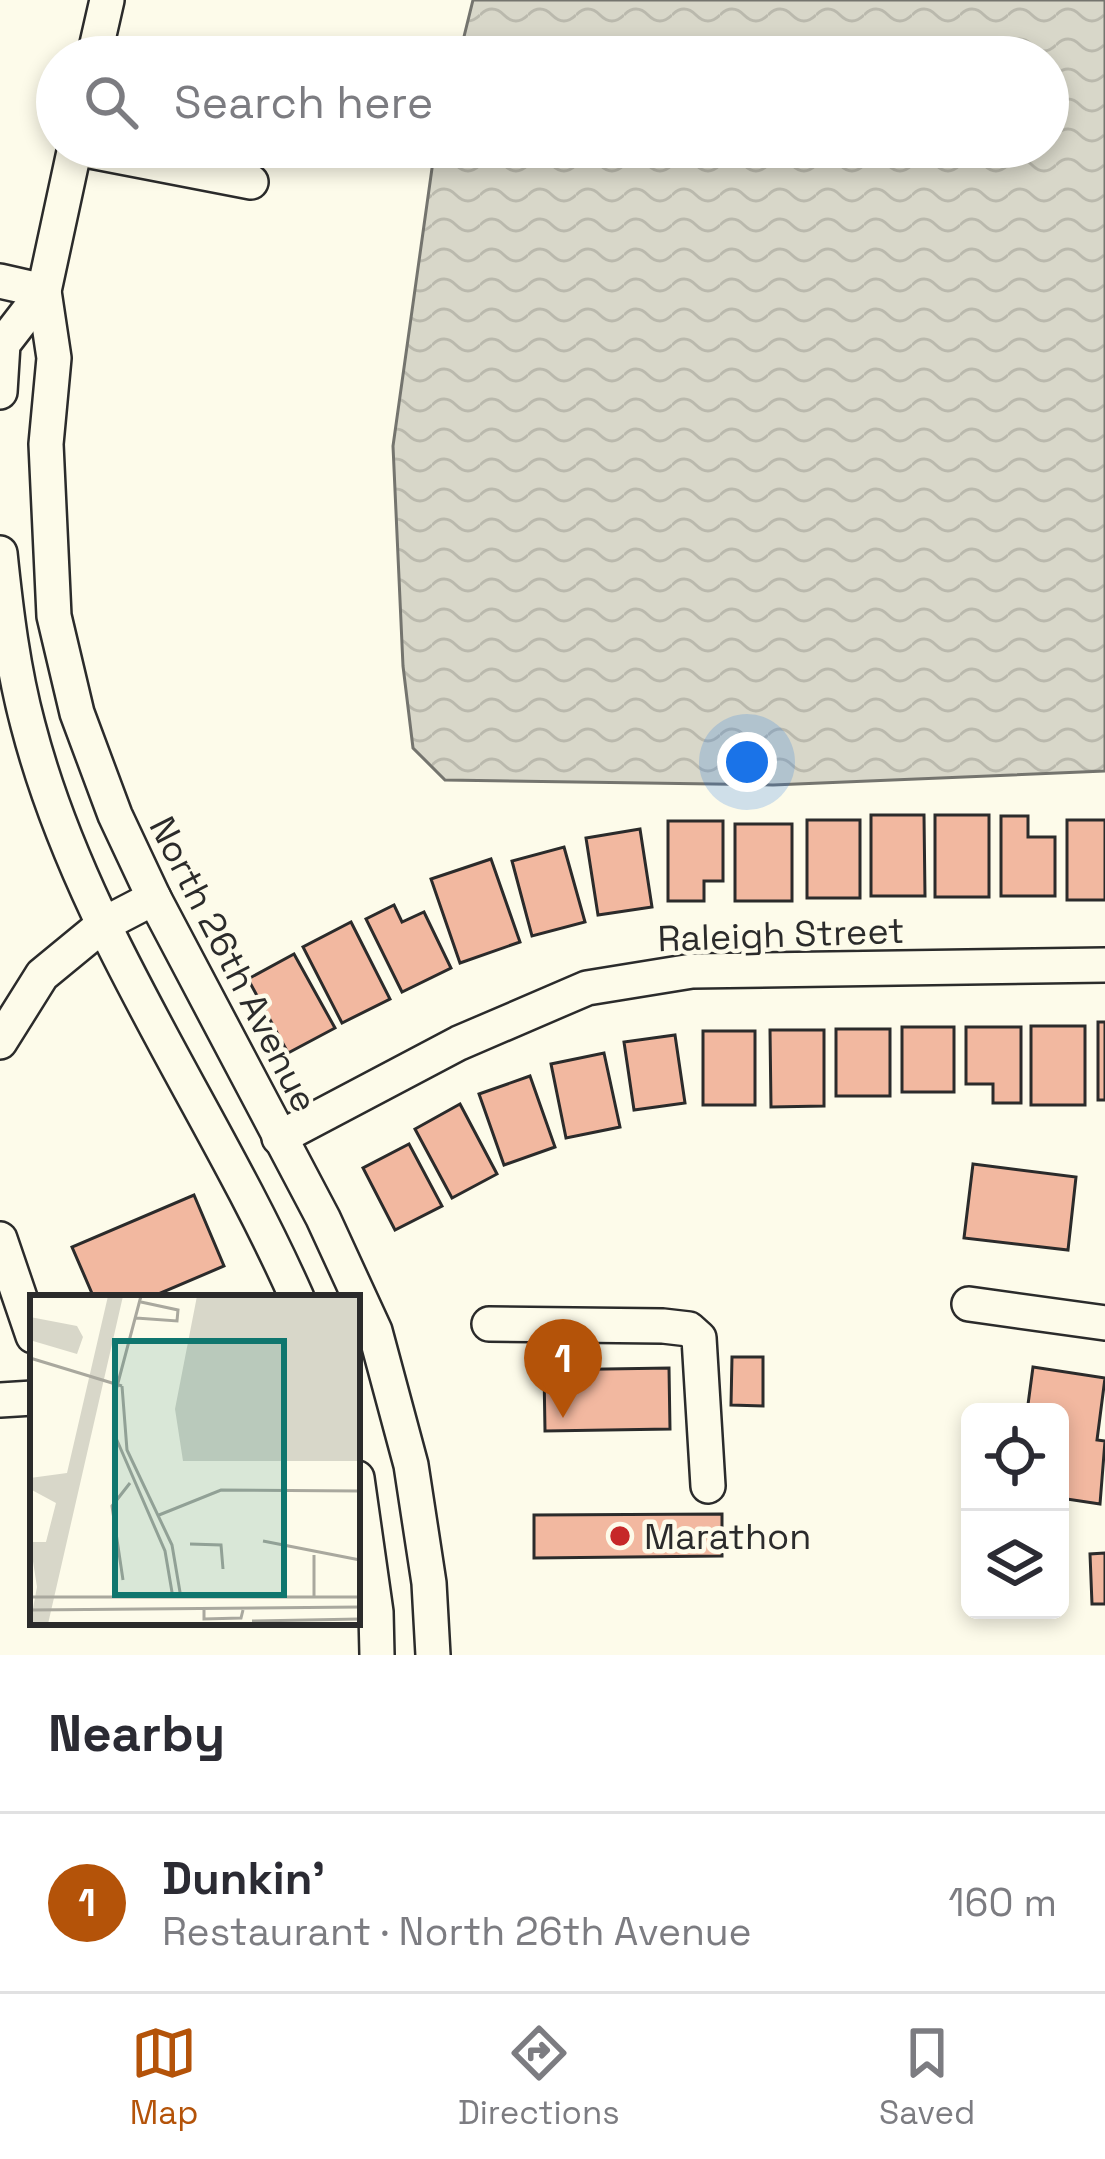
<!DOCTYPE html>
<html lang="en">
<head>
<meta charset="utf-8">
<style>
	:root { --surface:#fff; --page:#f2f2f3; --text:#2b2b33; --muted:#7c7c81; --line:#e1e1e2; --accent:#b45309 }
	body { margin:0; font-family:"Space Grotesk",sans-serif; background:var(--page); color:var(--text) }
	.controls { position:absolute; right:36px; bottom:36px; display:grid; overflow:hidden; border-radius:18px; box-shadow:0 6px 18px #0003 }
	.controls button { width:108px; height:108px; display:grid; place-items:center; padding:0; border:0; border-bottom:3px solid var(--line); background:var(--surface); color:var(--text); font:60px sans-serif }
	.you { position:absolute; left:747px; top:762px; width:42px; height:42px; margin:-30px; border:9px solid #fff; border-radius:50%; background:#1a73e8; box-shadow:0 0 0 18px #1a73e833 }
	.badge { display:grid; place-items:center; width:78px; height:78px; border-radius:50%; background:var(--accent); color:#fff; font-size:39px; font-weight:700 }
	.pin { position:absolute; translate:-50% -99px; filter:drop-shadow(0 3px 6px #0008) }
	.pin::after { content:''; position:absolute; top:63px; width:42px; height:36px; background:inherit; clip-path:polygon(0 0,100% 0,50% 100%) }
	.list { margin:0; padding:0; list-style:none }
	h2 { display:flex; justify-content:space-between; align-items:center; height:156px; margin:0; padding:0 48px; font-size:51px }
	h2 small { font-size:39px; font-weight:400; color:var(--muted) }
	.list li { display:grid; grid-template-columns:78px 1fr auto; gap:36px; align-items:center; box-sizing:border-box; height:180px; padding:0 48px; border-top:3px solid var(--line) }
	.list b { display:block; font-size:45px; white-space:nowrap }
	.list p { margin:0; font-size:39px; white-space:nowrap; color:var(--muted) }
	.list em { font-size:39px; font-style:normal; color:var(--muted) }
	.icon { flex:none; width:66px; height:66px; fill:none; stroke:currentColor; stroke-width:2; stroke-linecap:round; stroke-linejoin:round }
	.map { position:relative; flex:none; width:1105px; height:1655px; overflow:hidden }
	.search { position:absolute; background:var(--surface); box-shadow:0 6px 18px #0003; left:36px; right:36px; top:36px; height:132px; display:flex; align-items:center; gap:30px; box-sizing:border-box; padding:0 42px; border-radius:66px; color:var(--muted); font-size:45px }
	.sheet { height:336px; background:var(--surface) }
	nav { display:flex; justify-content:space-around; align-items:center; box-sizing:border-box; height:168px; border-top:3px solid var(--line); background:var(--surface); font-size:33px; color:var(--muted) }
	nav a { display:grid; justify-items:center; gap:6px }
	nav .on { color:var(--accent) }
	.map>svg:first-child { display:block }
	.water { fill:url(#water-waves); stroke:#74746e; stroke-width:3 }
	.building { fill:#f2b8a0; stroke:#2b2b2b; stroke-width:3 }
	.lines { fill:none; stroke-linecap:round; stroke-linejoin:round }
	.minor-casing { stroke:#2b2b2b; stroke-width:38 }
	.minor { stroke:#fdfbea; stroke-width:33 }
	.poi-dot { fill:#c62828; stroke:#fdfbea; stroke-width:4.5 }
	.labels { text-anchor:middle; stroke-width:9; stroke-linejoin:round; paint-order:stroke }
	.street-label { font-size:36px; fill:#2b2b2b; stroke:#fdfbea }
	.poi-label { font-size:36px; fill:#2b2b2b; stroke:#fdfbea; text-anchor:start }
	.inset-road { fill:none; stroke:#a9a89e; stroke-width:3 }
	.view { fill:#0f766e; fill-opacity:0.15; stroke:#0f766e; stroke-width:6 }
	.inset-edge { fill:none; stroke:#2b2b2b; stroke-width:6 }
</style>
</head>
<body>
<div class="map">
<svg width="1105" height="1655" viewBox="0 0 1105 1655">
	<defs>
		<pattern id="water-waves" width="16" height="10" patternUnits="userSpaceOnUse" patternTransform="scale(3)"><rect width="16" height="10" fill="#d8d7c9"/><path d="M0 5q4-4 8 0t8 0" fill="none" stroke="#bab9ad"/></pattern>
	</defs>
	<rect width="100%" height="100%" fill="#fdfbea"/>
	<path class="water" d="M473,0H1105V771L773,785L445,780L413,748L403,666L393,446L435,147H1048V57H459Z"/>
	<g class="building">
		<path d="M871,815H924L925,896H871Z"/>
		<rect x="935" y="815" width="54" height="82"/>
		<path d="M1001,816H1028V837H1055V896H1001Z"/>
		<rect x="807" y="820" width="53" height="78"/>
		<rect x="1067" y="820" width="38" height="80"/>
		<path d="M668,821H723V881H704V901H668Z"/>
		<rect x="735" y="824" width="57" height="77"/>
		<path d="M640,829L652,907L598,915L586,838Z"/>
		<path d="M564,847L585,922L532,936L512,861Z"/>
		<path d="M491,859L520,942L460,963L431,879Z"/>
		<path d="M394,905L402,922L424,912L451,968L402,992L366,919Z"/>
		<path d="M351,922L390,999L342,1023L303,947Z"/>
		<path d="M294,954L335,1028L288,1053L248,979Z"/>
		<rect x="1098" y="1022" width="7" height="78"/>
		<rect x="1031" y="1026" width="54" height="79"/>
		<rect x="902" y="1027" width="52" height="65"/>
		<path d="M966,1027H1021V1103H993V1084H966Z"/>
		<rect x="836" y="1029" width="54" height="67"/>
		<path d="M770,1030H824V1106L771,1107Z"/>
		<rect x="703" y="1031" width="52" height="74"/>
		<path d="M675,1035L685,1103L634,1110L624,1042Z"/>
		<path d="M604,1053L620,1127L566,1138L551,1064Z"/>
		<path d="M530,1076L555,1147L504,1165L479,1094Z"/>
		<path d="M460,1104L497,1174L452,1198L415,1129Z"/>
		<path d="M409,1144L442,1206L395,1230L363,1168Z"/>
		<path d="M973,1164L1076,1177L1068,1250L964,1238Z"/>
		<path d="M194,1195L224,1266L149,1298H94L72,1247Z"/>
		<path d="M732,1357H763V1406L731,1405Z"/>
		<path d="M1033,1367L1105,1378L1097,1440L1105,1441L1100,1504L1060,1498V1412H1027Z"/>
		<path d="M669,1368L670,1429L545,1431L544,1370Z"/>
		<path d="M722,1514V1556L534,1558V1515Z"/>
		<path d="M1105,1553V1604H1092L1090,1554Z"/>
	</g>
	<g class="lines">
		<defs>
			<g id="minor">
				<path d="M94,57L107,0"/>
				<path d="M75,147L44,291L54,358L46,444L54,616L77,713L115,815L154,898L323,1218L375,1331L411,1465L429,1583L433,1655"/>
				<path d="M75,148L251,182"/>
				<path d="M0,281L44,291"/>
				<path d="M0,392L3,344L44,291"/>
				<path d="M0,553C6,611 13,669 28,725C81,930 212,1106 297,1298"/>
				<path d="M0,1042L42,975L104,924L154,898"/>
				<path d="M279,1138L459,1043L587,988L692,971L1105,965"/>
				<path d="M0,1239L33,1336"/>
				<path d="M969,1304L1105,1323"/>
				<path d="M489,1324L663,1326L689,1329L699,1338L708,1486"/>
				<path d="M0,1400L33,1398"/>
				<path d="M357,1478L376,1612L377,1655"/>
			</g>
		</defs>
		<use href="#minor" class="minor-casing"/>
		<use href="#minor" class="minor"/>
	</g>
	<circle class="poi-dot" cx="620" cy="1536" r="12"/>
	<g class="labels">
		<g class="street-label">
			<text transform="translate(781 934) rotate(-2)" y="13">Raleigh Street</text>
			<text transform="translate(234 964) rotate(63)" y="13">North 26th Avenue</text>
		</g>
		<g class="poi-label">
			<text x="644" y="1549">Marathon</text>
		</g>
	</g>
	<g transform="translate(30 1295)">
		<rect width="330" height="330" fill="#fdfbea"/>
		<path d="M78,1H93L18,329H0L7,292L0,247H16L26,208L0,194V183L37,178ZM167,1H330V166H153L145,114ZM0,22L47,31L53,42L47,59L3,46Z" fill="#d8d7c9"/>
		<path class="inset-road" d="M111,1L85,99L86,143L135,256L143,303M106,23L147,26L148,15L111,7M0,63L92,91M92,91L97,155L142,250L151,303M129,220L191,195L330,196M233,246L330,265M160,249L191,250L193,274M284,260V303M93,285L82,211L100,188M0,302H330M0,315L330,312M174,315V324L211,323L213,315M222,326L330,324"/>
		<path class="view" d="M85,46H254V300H85Z"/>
		<rect width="330" height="330" class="inset-edge"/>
	</g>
</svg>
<div class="controls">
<button><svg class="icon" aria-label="locate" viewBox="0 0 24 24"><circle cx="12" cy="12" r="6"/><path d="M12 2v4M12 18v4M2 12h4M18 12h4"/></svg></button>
<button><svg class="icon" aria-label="layers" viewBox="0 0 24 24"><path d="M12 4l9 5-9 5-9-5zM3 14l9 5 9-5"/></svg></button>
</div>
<div class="you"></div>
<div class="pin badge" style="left:563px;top:1418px">1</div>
<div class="search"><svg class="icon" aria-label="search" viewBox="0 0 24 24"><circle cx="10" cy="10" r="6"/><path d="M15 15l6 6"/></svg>Search here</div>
</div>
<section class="sheet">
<h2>Nearby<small></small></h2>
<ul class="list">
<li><span class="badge">1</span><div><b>Dunkin'</b><p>Restaurant · North 26th Avenue</p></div><em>160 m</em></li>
</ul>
</section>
<nav>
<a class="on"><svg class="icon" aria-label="map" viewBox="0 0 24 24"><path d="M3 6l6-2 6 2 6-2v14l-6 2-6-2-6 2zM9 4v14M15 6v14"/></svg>Map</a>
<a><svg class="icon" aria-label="directions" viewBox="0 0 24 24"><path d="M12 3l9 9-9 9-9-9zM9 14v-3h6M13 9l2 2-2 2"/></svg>Directions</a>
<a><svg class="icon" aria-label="saved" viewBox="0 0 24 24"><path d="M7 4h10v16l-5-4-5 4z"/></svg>Saved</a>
</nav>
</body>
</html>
